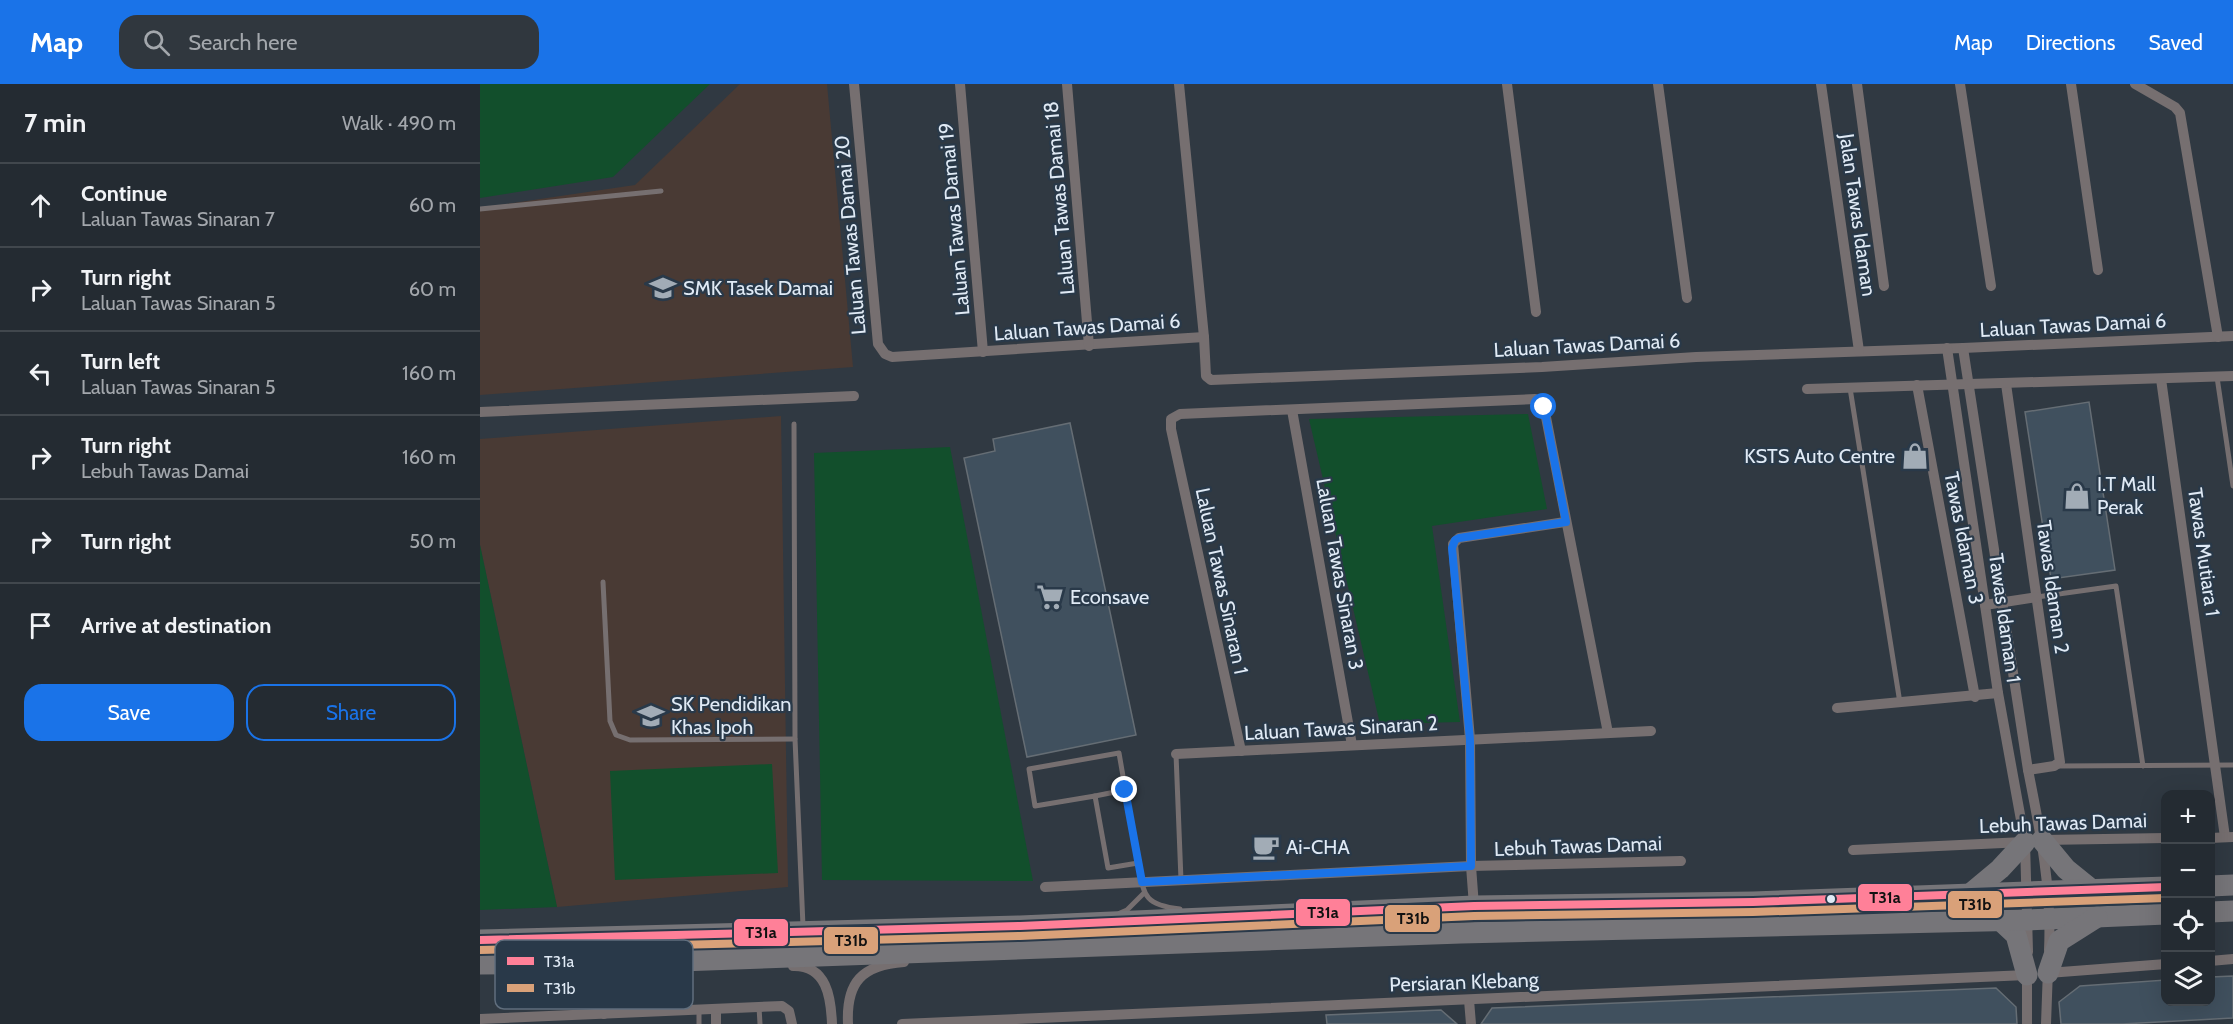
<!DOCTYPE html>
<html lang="en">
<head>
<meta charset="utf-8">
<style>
	:root { --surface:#242b32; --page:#30373e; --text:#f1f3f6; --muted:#a3a7ac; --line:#41474d; --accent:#1a73e8 }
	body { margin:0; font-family:Cabin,sans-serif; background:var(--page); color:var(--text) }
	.controls { position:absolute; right:18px; bottom:18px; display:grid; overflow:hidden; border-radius:12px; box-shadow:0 6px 24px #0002 }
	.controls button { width:54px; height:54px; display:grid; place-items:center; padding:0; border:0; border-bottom:2px solid var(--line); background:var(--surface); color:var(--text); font:30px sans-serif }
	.stop { position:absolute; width:18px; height:18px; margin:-14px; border:4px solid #1a73e8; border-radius:50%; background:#fff }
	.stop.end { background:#1a73e8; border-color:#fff; box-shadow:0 2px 6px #0008 }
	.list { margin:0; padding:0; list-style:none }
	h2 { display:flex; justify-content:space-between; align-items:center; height:78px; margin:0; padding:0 24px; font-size:26px }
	h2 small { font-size:20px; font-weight:400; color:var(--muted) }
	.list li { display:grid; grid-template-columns:39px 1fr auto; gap:18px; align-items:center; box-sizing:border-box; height:84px; padding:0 24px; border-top:2px solid var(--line) }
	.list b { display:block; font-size:22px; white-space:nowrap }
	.list p { margin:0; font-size:20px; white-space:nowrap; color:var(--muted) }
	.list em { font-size:20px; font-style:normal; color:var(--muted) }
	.actions { display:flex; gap:12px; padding:18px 24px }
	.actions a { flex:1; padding:14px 0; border:2px solid var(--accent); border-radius:18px; text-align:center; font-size:21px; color:var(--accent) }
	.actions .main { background:var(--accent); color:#fff }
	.icon { flex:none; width:33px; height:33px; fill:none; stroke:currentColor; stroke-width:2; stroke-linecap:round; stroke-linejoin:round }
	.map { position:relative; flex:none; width:1753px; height:940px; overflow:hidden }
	header { display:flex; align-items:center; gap:36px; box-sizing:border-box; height:84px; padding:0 30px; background:var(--accent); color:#fff }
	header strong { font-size:28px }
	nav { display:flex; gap:33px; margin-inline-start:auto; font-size:21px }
	.search { width:420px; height:54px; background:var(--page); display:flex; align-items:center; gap:15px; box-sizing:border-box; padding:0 21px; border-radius:18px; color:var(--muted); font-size:22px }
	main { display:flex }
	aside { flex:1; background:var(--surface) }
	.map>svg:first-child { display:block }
	.education { fill:#493a34 }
	.green { fill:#124f2c }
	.building { fill:#40505e; stroke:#656d74; stroke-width:1.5 }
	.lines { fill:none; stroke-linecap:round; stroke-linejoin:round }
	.lane { stroke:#766f70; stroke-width:5 }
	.street { stroke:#766f70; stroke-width:10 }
	.highway { stroke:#767579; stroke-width:21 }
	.bus-1-casing { stroke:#293949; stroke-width:12 }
	.bus-2-casing { stroke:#293949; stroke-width:12 }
	.bus-1 { stroke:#ff8098; stroke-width:8 }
	.bus-2 { stroke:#d9a179; stroke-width:8 }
	.route { stroke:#1a73e8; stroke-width:8 }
	.bus-dot { fill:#e0eaf5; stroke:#293949; stroke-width:2 }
	.labels { text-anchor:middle; stroke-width:4.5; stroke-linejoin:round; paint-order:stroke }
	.street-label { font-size:20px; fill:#e0eaf5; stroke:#293949 }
	.poi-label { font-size:20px; fill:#e0eaf5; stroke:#293949; text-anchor:start }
	.key { fill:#293949; stroke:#606e7d; stroke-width:1.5 }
	.key-label { font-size:16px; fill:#e0eaf5 }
	.line-badge { stroke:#293949; stroke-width:2 }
	.pale-badge-label { font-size:16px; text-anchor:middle; font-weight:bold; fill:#111 }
</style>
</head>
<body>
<header>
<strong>Map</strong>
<div class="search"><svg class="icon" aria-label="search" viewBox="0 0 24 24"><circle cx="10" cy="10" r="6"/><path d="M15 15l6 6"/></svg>Search here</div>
<nav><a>Map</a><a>Directions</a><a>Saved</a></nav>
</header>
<main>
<aside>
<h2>7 min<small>Walk · 490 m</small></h2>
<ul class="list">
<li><svg class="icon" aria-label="ahead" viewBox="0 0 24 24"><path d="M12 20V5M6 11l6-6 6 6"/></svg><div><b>Continue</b><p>Laluan Tawas Sinaran 7</p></div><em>60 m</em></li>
<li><svg class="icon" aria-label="right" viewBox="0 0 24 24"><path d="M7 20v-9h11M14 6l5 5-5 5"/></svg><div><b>Turn right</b><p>Laluan Tawas Sinaran 5</p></div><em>60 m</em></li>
<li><svg class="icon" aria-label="left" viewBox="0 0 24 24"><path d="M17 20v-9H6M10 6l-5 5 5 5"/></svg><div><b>Turn left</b><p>Laluan Tawas Sinaran 5</p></div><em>160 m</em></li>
<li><svg class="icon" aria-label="right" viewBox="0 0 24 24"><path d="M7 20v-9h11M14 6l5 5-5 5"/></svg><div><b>Turn right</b><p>Lebuh Tawas Damai</p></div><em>160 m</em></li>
<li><svg class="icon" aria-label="right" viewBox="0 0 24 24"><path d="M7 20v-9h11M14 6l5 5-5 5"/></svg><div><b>Turn right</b></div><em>50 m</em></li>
<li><svg class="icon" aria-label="arrive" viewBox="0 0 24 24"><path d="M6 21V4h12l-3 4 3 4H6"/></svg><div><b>Arrive at destination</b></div></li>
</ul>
<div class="actions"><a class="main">Save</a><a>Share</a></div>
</aside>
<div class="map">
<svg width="1753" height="940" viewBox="0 0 1753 940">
	<rect width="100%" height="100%" fill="#303942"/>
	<g class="education">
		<path d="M260,0H347L373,283L0,311V124L155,101Z"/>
		<path d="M301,332L308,803L77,823L0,461V355Z"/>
	</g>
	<g class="green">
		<path d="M0,0H230L133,93L0,114Z"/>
		<path d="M1048,330L1067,425L952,442L980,638L900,640L829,335Z"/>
		<path d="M470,363L553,797L342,796L334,369Z"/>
		<path d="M0,461L77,823L0,826Z"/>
		<path d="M292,680L298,789L135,796L130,687Z"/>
	</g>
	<g class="building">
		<path d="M1609,318L1635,486L1571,495L1545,328Z"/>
		<path d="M590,339L656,651L547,673L484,374L515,367L513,355Z"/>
		<path d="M1753,892V934L1642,940H1581L1579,918L1600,902L1686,896V918H1731V893Z"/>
		<path d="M1516,904L1536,923L1537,940H1001L1012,924Z"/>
		<path d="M961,926L977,940H847L846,931Z"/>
	</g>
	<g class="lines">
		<g class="lane">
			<path d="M0,125L181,107"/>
			<path d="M1737,293L1753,402"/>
			<path d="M1370,304L1420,619"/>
			<path d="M314,340L315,655L323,842"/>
			<path d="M123,498L130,637L136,651L150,656L315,655"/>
			<path d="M1557,513L1636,502L1663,682"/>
			<path d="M696,670L701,796"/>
			<path d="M1578,682L1753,681"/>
			<path d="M615,712L645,706"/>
			<path d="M658,779L639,669L549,685L555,722L615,712L628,784L658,779C664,811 663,821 700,825"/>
			<path d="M640,829L647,826L664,809"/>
			<path d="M279,923L280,940"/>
			<path d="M219,926V940"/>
		</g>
		<g class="street">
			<path d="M374,0L398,260L405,270L412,273L724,253"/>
			<path d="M480,0L503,268"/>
			<path d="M587,0L609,262"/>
			<path d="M699,0L724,253L726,292L731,296L1062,283L1216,273L1483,264L1753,252"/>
			<path d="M1027,0L1056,228"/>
			<path d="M1178,0L1207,214"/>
			<path d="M1341,0L1379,267"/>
			<path d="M1377,0L1404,202"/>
			<path d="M1480,0L1511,202"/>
			<path d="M1591,0L1618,186"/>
			<path d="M1655,0L1695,23L1700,29L1738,253"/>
			<path d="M1467,264L1518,609L1545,758L1548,868"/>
			<path d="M1483,264L1548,686C1560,746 1572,805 1569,866"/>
			<path d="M1681,295L1745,753"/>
			<path d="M1526,300L1580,678L1574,682L1548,686"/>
			<path d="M1437,301L1495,613"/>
			<path d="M1327,305L1753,292"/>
			<path d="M812,326L872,661"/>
			<path d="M0,328L374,312"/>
			<path d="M1505,521L1557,513"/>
			<path d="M1357,624L1518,609"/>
			<path d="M761,667L691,345V335L700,330L1055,315L1064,323L1128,649"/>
			<path d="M696,670L1171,647"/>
			<path d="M1730,754L1753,753"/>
			<path d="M1563,756L1686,754"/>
			<path d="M1373,766L1544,758"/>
			<path d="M565,803L991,782L1201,777"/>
			<path d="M994,822L991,782L990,655L973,460L979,454L1085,438"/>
			<path d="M1730,877L1753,875"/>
			<path d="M313,882C347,881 351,914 352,940"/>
			<path d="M1568,889L1686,880"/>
			<path d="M989,916L991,940"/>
			<path d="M236,925V940"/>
			<path d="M124,930L130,914L169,880"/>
			<path d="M0,935L302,922L309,927L312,940"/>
			<path d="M368,940C366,898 382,881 424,878"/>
			<path d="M422,940L1547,891"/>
			<path d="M1547,940V889"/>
			<path d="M1566,940L1568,885"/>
		</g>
		<g class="highway">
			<path d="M1562,756L1586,785L1612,806"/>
			<path d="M1730,802L1753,801"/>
			<path d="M1490,810L1520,785L1545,758"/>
			<path d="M1730,828L1753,827"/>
			<path d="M1520,836L1536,851L1547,891"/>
			<path d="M0,856L540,842L994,822L1273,818L1686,803"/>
			<path d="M0,880L172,878L981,849L1548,836L1686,830"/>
			<path d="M1568,889L1579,857L1617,833"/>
		</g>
		<defs>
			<path id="bus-1" d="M0,856L540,842L994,822L1273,818L1686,803"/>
			<path id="bus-2" d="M0,866L540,852L994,832L1273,828L1686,814"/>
		</defs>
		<use href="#bus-1" class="bus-1-casing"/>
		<use href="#bus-2" class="bus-2-casing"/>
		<use href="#bus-1" class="bus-1"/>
		<use href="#bus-2" class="bus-2"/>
	</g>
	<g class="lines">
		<path class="route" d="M645,706L662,798L991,782L990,656L972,464L975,456L979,454L1086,438L1064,323"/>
	</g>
	<defs>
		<symbol id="school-bare" viewBox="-9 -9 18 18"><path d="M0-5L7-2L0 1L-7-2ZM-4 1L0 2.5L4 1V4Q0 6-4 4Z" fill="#a2acb6" stroke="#293949" stroke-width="2.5" paint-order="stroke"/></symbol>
		<symbol id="shop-bare" viewBox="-9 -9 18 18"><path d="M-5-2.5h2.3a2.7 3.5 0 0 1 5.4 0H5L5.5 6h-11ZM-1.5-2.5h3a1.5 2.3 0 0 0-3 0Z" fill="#a2acb6" stroke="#293949" stroke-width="2.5" paint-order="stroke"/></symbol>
		<symbol id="supermarket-bare" viewBox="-9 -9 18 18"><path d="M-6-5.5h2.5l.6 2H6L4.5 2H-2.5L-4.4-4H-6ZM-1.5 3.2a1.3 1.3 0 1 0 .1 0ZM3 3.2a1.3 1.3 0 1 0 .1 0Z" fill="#a2acb6" stroke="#293949" stroke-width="2.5" paint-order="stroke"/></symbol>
		<symbol id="cafe-bare" viewBox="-9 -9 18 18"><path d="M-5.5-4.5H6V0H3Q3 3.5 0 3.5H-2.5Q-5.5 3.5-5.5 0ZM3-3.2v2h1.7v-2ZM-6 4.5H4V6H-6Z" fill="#a2acb6" stroke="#293949" stroke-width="2.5" paint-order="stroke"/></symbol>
	</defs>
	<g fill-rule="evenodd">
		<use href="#school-bare" x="164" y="185" width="38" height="38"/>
		<use href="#shop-bare" x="1416" y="353" width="38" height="38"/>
		<use href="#shop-bare" x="1578" y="393" width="38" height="38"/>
		<use href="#supermarket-bare" x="551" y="494" width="38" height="38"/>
		<use href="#school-bare" x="152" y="613" width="38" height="38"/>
		<use href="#cafe-bare" x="767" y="744" width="38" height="38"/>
	</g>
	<circle class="bus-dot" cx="1351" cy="815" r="5"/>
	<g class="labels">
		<g class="street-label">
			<text transform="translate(579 114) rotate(-95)" y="7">Laluan Tawas Damai 18</text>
			<text transform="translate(1378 131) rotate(82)" y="7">Jalan Tawas Idaman</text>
			<text transform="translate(474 135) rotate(-95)" y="7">Laluan Tawas Damai 19</text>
			<text transform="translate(370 151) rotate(-95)" y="7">Laluan Tawas Damai 20</text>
			<text transform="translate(1593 241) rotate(-3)" y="7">Laluan Tawas Damai 6</text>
			<text transform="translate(607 243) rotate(-4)" y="7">Laluan Tawas Damai 6</text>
			<text transform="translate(1107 261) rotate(-3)" y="7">Laluan Tawas Damai 6</text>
			<text transform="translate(1484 454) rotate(79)" y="7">Tawas Idaman 3</text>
			<text transform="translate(1724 468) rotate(82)" y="7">Tawas Mutiara 1</text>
			<text transform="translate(860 490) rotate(80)" y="7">Laluan Tawas Sinaran 3</text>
			<text transform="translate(742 497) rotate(78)" y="7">Laluan Tawas Sinaran 1</text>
			<text transform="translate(1573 503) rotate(82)" y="7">Tawas Idaman 2</text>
			<text transform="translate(1525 534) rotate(82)" y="7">Tawas Idaman 1</text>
			<text transform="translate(861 644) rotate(-3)" y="7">Laluan Tawas Sinaran 2</text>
			<text transform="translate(1583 739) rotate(-2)" y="7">Lebuh Tawas Damai</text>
			<text transform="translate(1098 762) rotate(-2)" y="7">Lebuh Tawas Damai</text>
			<text transform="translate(984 898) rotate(-2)" y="7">Persiaran Klebang</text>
		</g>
		<g class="poi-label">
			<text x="203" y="211">SMK Tasek Damai</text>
			<text x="1415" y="379" text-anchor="end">KSTS Auto Centre</text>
			<text x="1617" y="407">I.T Mall<tspan x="1617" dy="23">Perak</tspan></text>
			<text x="590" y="520">Econsave</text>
			<text x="191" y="627">SK Pendidikan<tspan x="191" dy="23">Khas Ipoh</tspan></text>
			<text x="806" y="770">Ai-CHA</text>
		</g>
	</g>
	<rect x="15" y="856" width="198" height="69" rx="9" class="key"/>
	<rect x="27" y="873" width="27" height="8" fill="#ff8098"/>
	<rect x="27" y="900" width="27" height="8" fill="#d9a179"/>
	<g class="key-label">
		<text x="64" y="883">T31a</text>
		<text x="64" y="910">T31b</text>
	</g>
	<g class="line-badge">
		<rect x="1377" y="799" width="56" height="29" rx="6" fill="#ff8098"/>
		<rect x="1467" y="806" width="56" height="29" rx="6" fill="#d9a179"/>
		<rect x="815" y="814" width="56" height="29" rx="6" fill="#ff8098"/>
		<rect x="904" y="820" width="57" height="29" rx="6" fill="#d9a179"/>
		<rect x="253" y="834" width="56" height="29" rx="6" fill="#ff8098"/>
		<rect x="343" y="842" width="56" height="29" rx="6" fill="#d9a179"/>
	</g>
	<g class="pale-badge-label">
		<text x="1405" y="819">T31a</text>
		<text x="1495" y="826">T31b</text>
		<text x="843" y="834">T31a</text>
		<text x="933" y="840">T31b</text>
		<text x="281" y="854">T31a</text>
		<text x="371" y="862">T31b</text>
	</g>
</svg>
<div class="controls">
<button>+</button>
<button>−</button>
<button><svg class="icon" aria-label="locate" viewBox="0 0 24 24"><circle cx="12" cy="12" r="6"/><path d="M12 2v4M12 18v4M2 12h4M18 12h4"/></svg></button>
<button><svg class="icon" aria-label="layers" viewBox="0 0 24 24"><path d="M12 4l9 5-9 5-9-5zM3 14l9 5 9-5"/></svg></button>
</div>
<div class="stop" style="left:1064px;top:323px"></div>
<div class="stop end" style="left:645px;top:706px"></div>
</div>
</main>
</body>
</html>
